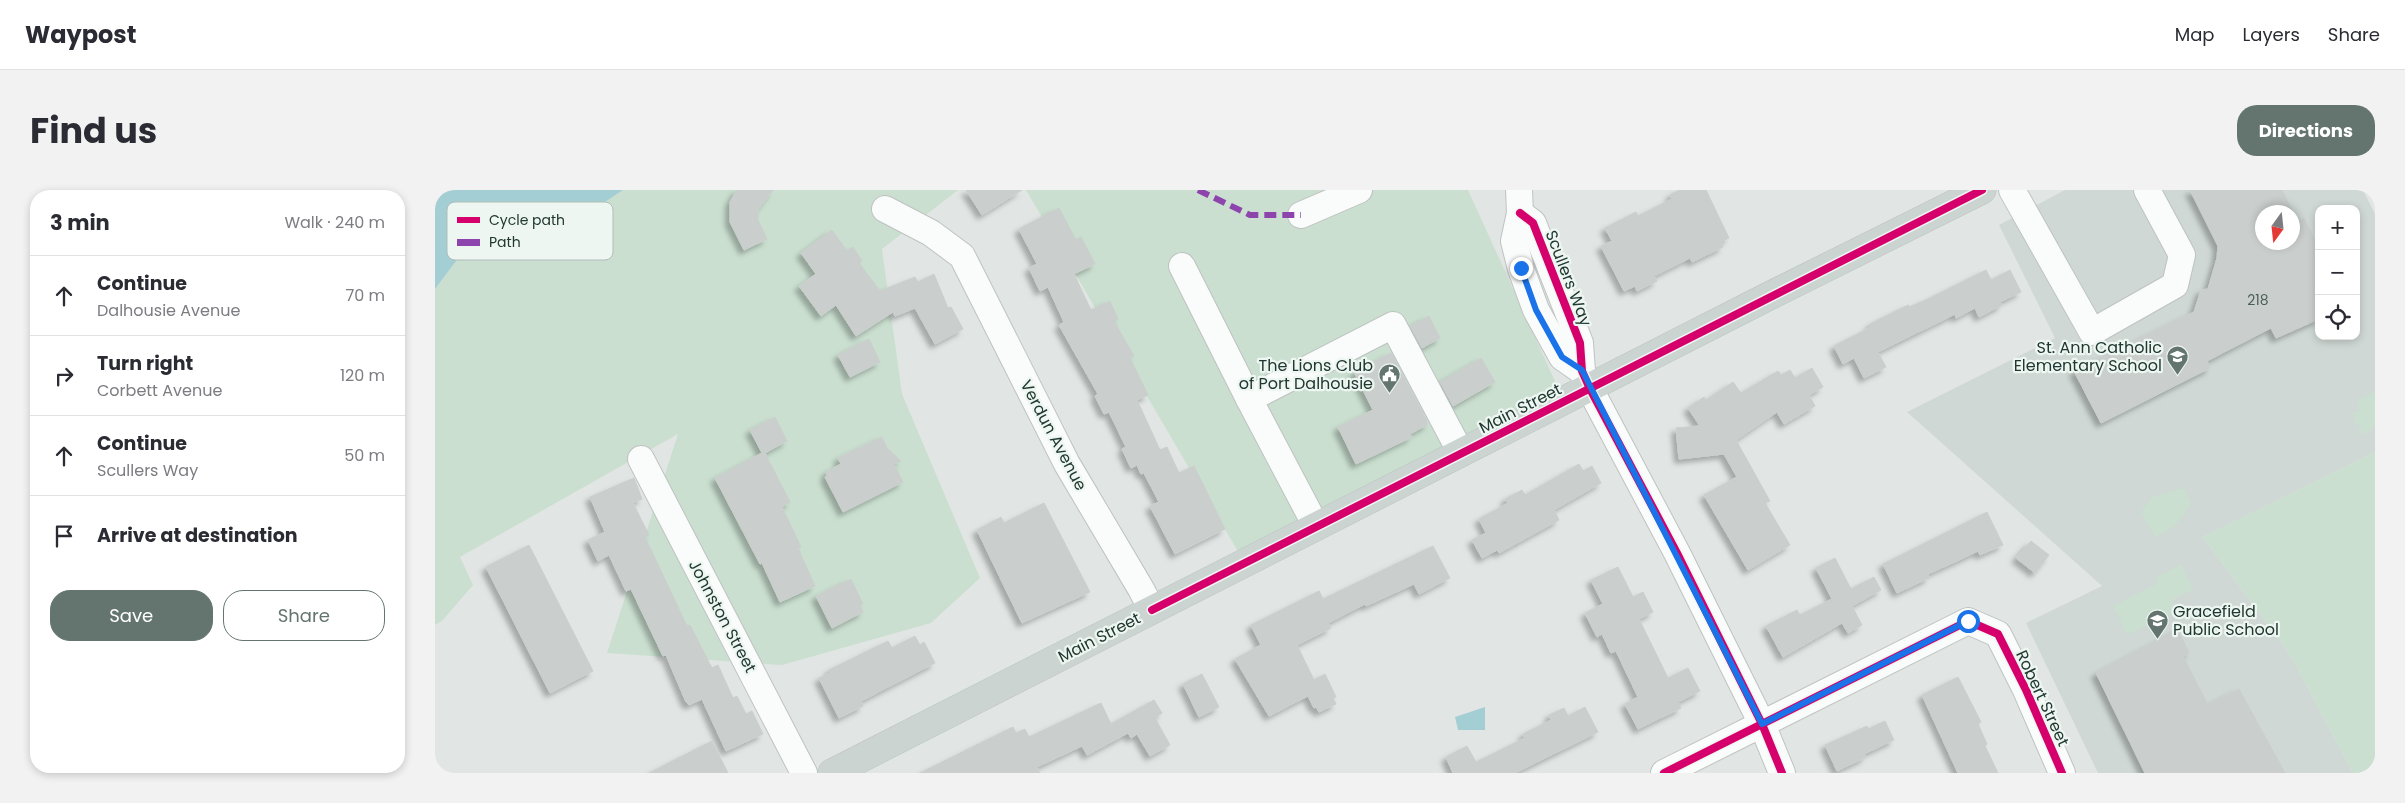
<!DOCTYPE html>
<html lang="en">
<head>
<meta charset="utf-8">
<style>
	:root { --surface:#fff; --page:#f2f2f3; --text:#2b2b33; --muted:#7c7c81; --line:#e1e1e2; --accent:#647570 }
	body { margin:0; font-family:Poppins,sans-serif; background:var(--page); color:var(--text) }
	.controls { position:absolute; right:15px; top:15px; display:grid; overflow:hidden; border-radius:10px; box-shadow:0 2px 8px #0003 }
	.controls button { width:45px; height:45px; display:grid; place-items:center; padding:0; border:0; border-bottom:1px solid var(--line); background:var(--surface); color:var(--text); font:25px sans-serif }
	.compass { position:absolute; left:1820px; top:15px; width:45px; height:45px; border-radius:50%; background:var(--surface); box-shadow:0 2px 8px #0003; rotate:195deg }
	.stop { position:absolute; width:15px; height:15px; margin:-11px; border:4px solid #1a73e8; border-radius:50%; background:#fff }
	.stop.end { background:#1a73e8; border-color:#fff; box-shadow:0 1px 5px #0008 }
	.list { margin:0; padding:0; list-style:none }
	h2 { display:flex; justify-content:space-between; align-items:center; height:65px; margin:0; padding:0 20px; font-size:21px }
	h2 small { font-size:16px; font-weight:400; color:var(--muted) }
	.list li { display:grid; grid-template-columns:32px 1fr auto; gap:15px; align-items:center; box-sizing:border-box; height:80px; padding:0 20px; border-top:1px solid var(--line) }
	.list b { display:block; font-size:19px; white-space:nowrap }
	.list p { margin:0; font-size:16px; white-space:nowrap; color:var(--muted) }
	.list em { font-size:16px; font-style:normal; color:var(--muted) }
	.actions { display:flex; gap:10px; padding:15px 20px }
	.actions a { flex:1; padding:11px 0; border:1px solid var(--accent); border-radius:20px; text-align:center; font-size:18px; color:var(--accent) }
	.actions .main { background:var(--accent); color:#fff }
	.icon { flex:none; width:28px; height:28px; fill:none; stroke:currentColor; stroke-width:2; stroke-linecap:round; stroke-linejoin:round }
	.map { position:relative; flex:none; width:1940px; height:583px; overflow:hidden; border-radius:20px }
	header { display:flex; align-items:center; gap:30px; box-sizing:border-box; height:70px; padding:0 25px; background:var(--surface); border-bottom:1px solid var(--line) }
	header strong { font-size:24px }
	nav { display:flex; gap:28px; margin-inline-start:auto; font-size:18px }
	.intro { display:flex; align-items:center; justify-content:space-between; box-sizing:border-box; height:120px; padding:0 30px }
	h1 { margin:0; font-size:35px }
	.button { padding:12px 22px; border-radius:20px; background:var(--accent); color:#fff; font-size:18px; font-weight:700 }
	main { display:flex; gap:30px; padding:0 30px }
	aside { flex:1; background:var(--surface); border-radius:20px; box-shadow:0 2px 8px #0003 }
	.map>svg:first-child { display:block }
	.built { fill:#cfd8d4; fill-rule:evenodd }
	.green { fill:#cadfd0 }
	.water { fill:#a3ced3 }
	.building { fill:#cacfcd; stroke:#cacfcd; fill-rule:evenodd; filter:url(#shadow) }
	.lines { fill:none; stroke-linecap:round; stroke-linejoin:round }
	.minor-casing { stroke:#bec3c1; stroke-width:28 }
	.major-casing { stroke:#bbc3c1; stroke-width:29 }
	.minor { stroke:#fafbfb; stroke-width:26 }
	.major { stroke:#ccd4d1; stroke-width:28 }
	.quiet { stroke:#8e44ad; stroke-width:6; stroke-dasharray:12 6; stroke-linecap:butt }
	.cycleway-casing { stroke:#eef6f2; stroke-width:11 }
	.cycleway { stroke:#d6006c; stroke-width:8 }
	.route { stroke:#1a73e8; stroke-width:6 }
	.labels { text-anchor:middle; stroke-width:4.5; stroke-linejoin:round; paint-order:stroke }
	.number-label { font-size:14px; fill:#4b5e59 }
	.street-label { font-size:16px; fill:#203831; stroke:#eef6f2 }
	.poi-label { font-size:16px; fill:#203831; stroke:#eef6f2; text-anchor:end }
	.key { fill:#eef6f2; stroke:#b0bdb8; stroke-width:1 }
	.key-label { font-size:14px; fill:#203831 }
</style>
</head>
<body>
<header>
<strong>Waypost</strong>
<nav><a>Map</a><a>Layers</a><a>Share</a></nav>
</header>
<div class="intro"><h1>Find us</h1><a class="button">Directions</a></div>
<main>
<aside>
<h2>3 min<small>Walk · 240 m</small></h2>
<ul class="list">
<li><svg class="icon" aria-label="ahead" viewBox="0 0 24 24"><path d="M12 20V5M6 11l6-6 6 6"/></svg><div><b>Continue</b><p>Dalhousie Avenue</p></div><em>70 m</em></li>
<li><svg class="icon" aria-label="right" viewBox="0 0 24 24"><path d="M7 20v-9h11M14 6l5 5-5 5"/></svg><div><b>Turn right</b><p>Corbett Avenue</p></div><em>120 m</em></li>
<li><svg class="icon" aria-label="ahead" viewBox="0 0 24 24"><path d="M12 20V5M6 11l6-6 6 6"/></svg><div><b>Continue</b><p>Scullers Way</p></div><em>50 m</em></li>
<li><svg class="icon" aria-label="arrive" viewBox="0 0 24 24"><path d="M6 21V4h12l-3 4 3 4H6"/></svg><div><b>Arrive at destination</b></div></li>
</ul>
<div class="actions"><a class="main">Save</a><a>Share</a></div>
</aside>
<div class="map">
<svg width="1940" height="583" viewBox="0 0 1940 583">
	<defs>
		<filter id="shadow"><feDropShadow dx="-4.5" dy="4.5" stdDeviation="2.5" flood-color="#0004"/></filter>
	</defs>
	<rect width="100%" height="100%" fill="#e1e6e4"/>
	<path class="built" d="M1630,0H1928L1940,24V262L1768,347L1856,466L1918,583H1663L1591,433L1667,396L1472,222L1620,148L1564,35ZM1884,19H1921V146H1884ZM1828,22H1858V52H1828Z"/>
	<g class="green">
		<path d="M188,0H523L447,59L467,204L545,388L496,433L347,475L172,463L243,244L25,367L38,395L7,431L0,435V99L34,54L67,31L149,26Z"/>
		<path d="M591,0H1033L1129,211L811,375Z"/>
		<path d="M1940,201V238L1926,245L1924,235H1921L1918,223L1925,221L1922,211Z"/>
		<path d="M1940,262V583H1918L1856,466L1768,347Z"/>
		<path d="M1749,298L1756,314L1740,336L1720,347L1706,322L1717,307Z"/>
		<path d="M1746,375L1758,399L1736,410L1742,421L1692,445L1678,416L1724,393L1721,387Z"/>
	</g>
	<g class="water">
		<path d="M0,0H188L149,26L67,31L34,54L0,99Z"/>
		<path d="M1050,517V540H1023L1020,527Z"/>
	</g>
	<g class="building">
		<path d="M302,0H338L323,20V30L332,49L309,60L295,32V12Z"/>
		<path d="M531,0H587L547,25Z"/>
		<path d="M1244,0H1271L1294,48L1286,52L1288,57L1257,72L1255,68L1219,86L1222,91L1202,101L1200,96L1189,101L1166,56L1177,51L1170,38L1201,22L1203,26L1237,9L1235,5Z"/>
		<path d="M1755,0H1847L1863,32L1869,28L1884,58V129L1841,148L1836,138L1772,171L1775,178L1666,233L1639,181L1759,122L1766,100L1773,99L1782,68L1783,56ZM1828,22H1858V52H1828Z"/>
		<path d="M624,18L641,50L646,47L660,74L639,84L656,120L675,111L683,129L679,131L699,166L695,168L713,205L702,210L725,260L732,257L744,283L759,276L790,339L740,364L715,316L724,312L709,283L706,284L702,275L696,278L687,259L691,257L675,224L674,222L669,224L660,206L663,204L624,135L629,132L613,97L605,101L594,78L602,74L584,39Z"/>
		<path d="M397,40L412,61L418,57L427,71L424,73L445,101L480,87L483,92L499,84L513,118L516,117L528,139L500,154L480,118L460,126L458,122L421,146L401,115L386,126L364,96L381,84L366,63Z"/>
		<path d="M1551,80L1556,90L1575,80L1586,102L1565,112L1567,115L1544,127L1540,118L1521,128L1520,124L1443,162L1451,177L1429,188L1419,168L1408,174L1399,156L1436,137L1435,134L1473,115L1474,117L1493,109Z"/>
		<path d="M994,126L1005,148L987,158L975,136Z"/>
		<path d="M434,149L445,172L415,187L403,165Z"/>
		<path d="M956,163L992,231V235L975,244L977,247L921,274L903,237L938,220L919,182Z"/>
		<path d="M1046,168L1060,192L1018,216L1005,192Z"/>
		<path d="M1377,178L1388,197L1374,205L1380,216L1349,234L1342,222L1301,250L1335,311L1330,313L1355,355L1313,380L1269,305L1302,287L1289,264L1244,269L1241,238L1265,236L1253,218L1269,207L1271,210L1298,192L1306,203L1343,181L1346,185L1355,180L1360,188Z"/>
		<path d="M340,227L352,251L330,263L355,312L347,317L366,357L363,358L380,396L345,412L327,373L325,374L280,288L327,263L315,240Z"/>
		<path d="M447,247L452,258L466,271L459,274L468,292L408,322L390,287L392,285L391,282L406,274L403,268Z"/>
		<path d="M1144,274L1148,281L1157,276L1166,293L1119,320L1124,330L1064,363L1062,360L1047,368L1037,350L1051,343L1044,329L1073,313L1070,309L1087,300L1090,305Z"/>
		<path d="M199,288L207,309L198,313L214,345L210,347L252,436L255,435L277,478L283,475L298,508L302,506L311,524L317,521L328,544L291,561L267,509L254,515L251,512L231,465L228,466L196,399L191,401L174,365L163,371L153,350L170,342L155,307Z"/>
		<path d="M609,313L655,402L587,433L542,340L566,327L569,333Z"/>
		<path d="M1552,322L1568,355L1545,365L1543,361L1522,371L1493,384L1494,388L1462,403L1448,374Z"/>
		<path d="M1596,351L1614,365L1600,383L1581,368Z"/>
		<path d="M94,355L158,481L115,503L51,377Z"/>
		<path d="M998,356L1015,388L984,404L979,394L931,416L930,414L893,433L896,438L862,455L879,490L890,484L901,507L898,508L901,514L884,522L881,517L879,518L873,506L834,526L800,469L826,455L816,435L884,401L888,409Z"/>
		<path d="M1400,368L1416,399L1439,387L1446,400L1417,416L1427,435L1413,443L1407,433L1348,467L1331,436L1362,420L1365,425L1397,409L1381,378Z"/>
		<path d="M1183,377L1198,407L1208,402L1218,422L1204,429L1233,488L1253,478L1265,501L1243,512L1246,518L1203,539L1190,514L1203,507L1181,461L1176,463L1167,444L1162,447L1150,423L1168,414L1156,390Z"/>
		<path d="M416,389L428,414L425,415L428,422L397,438L381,406Z"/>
		<path d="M1743,440L1754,463L1748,466L1773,515L1804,499L1850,583H1710L1661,483Z"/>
		<path d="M480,446L485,455L489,452L500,473L426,511L428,516L404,528L384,488L395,483L394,480L453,451L457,458Z"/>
		<path d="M767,484L784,517L764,527L748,494Z"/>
		<path d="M1523,487L1546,532L1543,534L1552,554L1550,556L1563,583H1523L1487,505Z"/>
		<path d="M719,510L727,523L720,528L735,555L715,566L702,544L696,548L693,543L652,565L647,556L602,577L605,583H485L578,537L581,543L590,539L594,547L666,513L676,534Z"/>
		<path d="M1150,517L1163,542L1080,583H1018L1011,567L1032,556L1041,572L1090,548L1088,544L1116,530L1114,525L1129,518L1133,526Z"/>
		<path d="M1450,531L1459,550L1429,564L1431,567L1402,581L1390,555L1432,536L1433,539Z"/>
		<path d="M277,551L293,583H214Z"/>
	</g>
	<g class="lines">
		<defs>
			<g id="minor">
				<path d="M1084,0L1085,23L1079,51L1086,79L1101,120L1127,167L1147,181"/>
				<path d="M1577,0L1657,142L1740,95L1747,65L1712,0"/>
				<path d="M450,19L496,43L527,66L632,274L706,399L717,420"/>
				<path d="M1085,23L1098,33L1145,153L1147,181L1155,199L1242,363L1327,534L1347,583"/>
				<path d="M866,25L924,0"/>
				<path d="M747,76L814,209"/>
				<path d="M206,269L369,583"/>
				<path d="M881,336L814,209L958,135L1026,263"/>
				<path d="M1229,583L1533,431L1563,444L1591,500L1627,583"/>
			</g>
			<path id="major" d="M397,583L1334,106L1547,0"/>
		</defs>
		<use href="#minor" class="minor-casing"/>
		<use href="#major" class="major-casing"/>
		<use href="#minor" class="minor"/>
		<use href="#major" class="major"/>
		<path class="quiet" d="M763,0L815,25H866"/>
		<defs>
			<g id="cycleway">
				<path d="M1085,23L1098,33L1145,153L1147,181L1155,199L1242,363L1327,534L1347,583"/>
				<path d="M717,420L1547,0"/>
				<path d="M1229,583L1533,431L1563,444L1591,500L1627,583"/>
			</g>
		</defs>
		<use href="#cycleway" class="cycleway-casing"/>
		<use href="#cycleway" class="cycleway"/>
	</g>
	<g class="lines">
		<path class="route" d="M1086,78L1101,120L1127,167L1147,180L1327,534L1533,431"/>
	</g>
	<defs>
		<symbol id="school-pin" viewBox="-11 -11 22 30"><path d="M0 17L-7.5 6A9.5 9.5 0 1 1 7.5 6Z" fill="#647570" stroke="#eef6f2"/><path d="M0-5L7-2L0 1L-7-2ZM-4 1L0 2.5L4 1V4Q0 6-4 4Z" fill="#fff"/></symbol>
		<symbol id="civic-pin" viewBox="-11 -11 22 30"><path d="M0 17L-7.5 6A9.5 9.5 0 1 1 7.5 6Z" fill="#647570" stroke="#eef6f2"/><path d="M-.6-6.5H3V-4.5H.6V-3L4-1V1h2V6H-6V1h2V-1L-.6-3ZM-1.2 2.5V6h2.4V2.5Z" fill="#fff"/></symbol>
	</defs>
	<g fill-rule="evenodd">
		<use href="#school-pin" x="1730" y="154" width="25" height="34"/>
		<use href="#civic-pin" x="942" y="172" width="25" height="34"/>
		<use href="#school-pin" x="1710" y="418" width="25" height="34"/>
	</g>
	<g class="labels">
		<g class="number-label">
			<text x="1823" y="115">218</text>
		</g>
		<g class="street-label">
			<text transform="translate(1134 88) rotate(69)" y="6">Scullers Way</text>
			<text transform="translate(1085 218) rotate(-27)" y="6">Main Street</text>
			<text transform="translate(619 245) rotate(62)" y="6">Verdun Avenue</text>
			<text transform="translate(288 426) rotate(62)" y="6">Johnston Street</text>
			<text transform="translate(664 447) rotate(-27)" y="6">Main Street</text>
			<text transform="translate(1608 508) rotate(65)" y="6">Robert Street</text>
		</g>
		<g class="poi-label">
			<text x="1727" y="163">St. Ann Catholic<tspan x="1727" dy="18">Elementary School</tspan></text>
			<text x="938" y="181">The Lions Club<tspan x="938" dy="18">of Port Dalhousie</tspan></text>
			<text x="1738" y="427" text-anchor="start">Gracefield<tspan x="1738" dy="18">Public School</tspan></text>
		</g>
	</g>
	<rect x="12" y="12" width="166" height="58" rx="8" class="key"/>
	<rect x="22" y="27" width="23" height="6" fill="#d6006c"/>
	<rect x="22" y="49" width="23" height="7" fill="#8e44ad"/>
	<g class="key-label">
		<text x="54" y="35">Cycle path</text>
		<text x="54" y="57">Path</text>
	</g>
</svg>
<div class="controls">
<button>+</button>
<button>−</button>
<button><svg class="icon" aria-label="locate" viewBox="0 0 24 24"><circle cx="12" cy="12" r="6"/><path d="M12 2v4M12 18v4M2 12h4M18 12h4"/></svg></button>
</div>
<svg class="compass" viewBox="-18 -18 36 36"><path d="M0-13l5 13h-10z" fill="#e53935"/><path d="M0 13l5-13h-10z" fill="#7c7c81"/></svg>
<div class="stop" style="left:1533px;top:431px"></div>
<div class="stop end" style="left:1086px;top:78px"></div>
</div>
</main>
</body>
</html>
